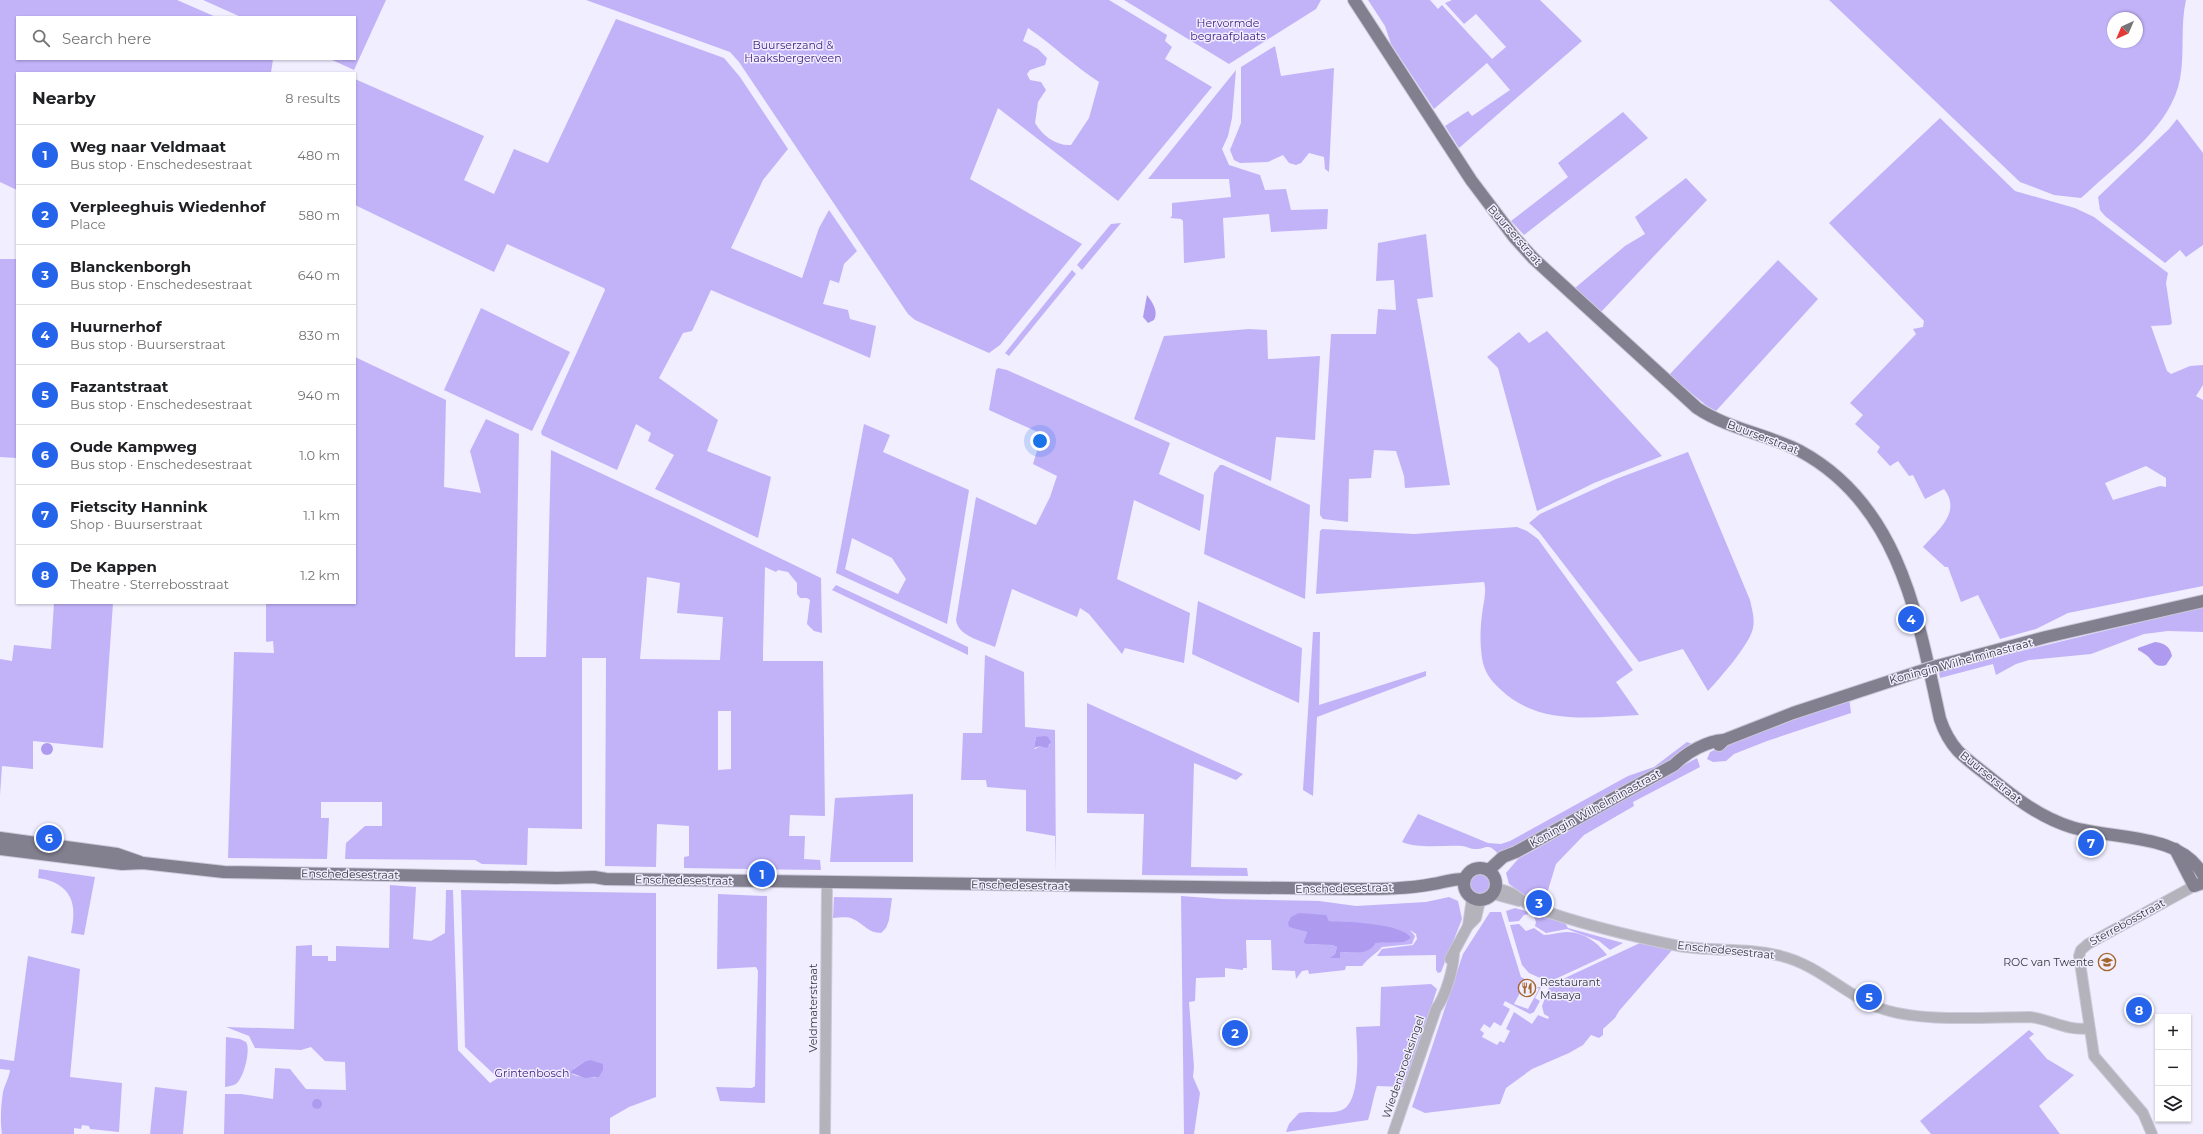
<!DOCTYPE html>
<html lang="en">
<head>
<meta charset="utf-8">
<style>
	:root { --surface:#fff; --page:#f2f2f2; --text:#202124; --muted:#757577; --line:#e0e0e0; --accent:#2563eb }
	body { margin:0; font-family:Montserrat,sans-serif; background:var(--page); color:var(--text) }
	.controls { position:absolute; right:12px; bottom:12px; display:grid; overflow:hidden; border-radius:0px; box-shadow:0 1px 3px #0004 }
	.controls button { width:36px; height:36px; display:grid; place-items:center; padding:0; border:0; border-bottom:1px solid var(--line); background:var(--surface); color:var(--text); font:20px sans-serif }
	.compass { position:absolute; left:2107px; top:12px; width:36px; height:36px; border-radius:50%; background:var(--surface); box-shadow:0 1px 3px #0004; rotate:224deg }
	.you { position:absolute; left:1040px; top:441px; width:14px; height:14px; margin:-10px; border:3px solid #fff; border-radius:50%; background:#1a73e8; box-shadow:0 0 0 6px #1a73e833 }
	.badge { display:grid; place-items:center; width:26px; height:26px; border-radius:50%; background:var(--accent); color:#fff; font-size:13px; font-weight:700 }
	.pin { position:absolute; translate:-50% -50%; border:2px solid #fff; box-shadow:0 1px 4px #0006 }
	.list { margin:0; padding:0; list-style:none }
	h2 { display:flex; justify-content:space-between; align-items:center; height:52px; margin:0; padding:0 16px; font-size:17px }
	h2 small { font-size:13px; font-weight:400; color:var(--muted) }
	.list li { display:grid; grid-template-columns:26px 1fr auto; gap:12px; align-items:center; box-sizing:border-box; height:60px; padding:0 16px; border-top:1px solid var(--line) }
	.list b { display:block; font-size:15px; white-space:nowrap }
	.list p { margin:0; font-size:13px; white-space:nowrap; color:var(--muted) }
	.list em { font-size:13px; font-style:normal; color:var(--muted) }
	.icon { flex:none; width:22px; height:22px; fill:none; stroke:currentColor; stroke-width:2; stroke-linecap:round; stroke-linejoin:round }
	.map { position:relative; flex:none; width:2203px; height:1134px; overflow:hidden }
	.search { position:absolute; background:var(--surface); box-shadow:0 1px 3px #0004; left:16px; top:16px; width:340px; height:44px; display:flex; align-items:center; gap:10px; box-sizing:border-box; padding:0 14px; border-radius:0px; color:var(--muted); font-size:15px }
	.panel { position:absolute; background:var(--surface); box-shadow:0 1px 3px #0004; left:16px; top:72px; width:340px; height:532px; border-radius:0px }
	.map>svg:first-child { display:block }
	.green { fill:#c2b3f9; fill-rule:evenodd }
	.water { fill:#ae9bf0 }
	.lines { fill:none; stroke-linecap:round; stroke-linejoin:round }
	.minor-casing { stroke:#ccc9d9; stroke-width:12 }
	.major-casing { stroke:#ccc9d9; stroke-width:14 }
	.minor { stroke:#b4b3bc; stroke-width:10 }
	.major { stroke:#827f8f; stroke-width:12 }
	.major-bridge-casing { stroke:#ccc9d9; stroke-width:14; stroke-linecap:butt }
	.major-bridge { stroke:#827f8f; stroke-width:12 }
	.labels { text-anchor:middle; stroke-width:3; stroke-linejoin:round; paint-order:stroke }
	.park-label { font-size:11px; fill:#452284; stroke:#f1eeff }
	.street-label { font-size:11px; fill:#38373f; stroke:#f1eeff }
	.poi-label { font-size:11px; fill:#38373f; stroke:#f1eeff; text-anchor:end }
</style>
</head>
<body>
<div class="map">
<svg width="2203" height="1134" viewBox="0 0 2203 1134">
	<rect width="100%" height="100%" fill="#f1eeff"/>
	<g class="green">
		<path d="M0,0H177L216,17H17V59H273L271,73H17V190L0,182Z"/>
		<path d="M203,0H386L354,70L330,59H355V17H241Z"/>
		<path d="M586,0H1109L1167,35L1165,41L1172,47L1165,59L1212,87L1118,201L998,108L970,179L1082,244L1000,345L989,353L915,320L908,314L739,62L730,52ZM1028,28C1053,45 1074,66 1099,82L1089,118L1071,145C1056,146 1043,136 1035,123L1038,102L1046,90L1041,82L1030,80L1027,74L1030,70L1045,65L1047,58L1038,49L1023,41Z"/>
		<path d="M1124,0H1321L1316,9L1229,64Z"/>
		<path d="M1368,0H1430L1438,9L1442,5L1492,59L1506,47L1476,14L1464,24L1445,3L1452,0H1540L1582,41L1459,148L1445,126L1468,111L1472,116L1510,90L1487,63L1434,109L1391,44L1385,26Z"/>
		<path d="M1829,0H2186C2180,26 2185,53 2180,79C2171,126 2124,158 2090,190L2081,198L2054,195L2020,182ZM2113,18H2137V42H2113Z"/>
		<path d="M616,19L724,58L740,77L788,149L763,180L731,248L802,278L819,228L829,210L857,251L844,264L839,283L830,280L823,304L848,310L850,319L876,326L870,358L711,290L692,331L683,333L659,378L718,420L707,451L771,477L758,538L655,489L674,455L648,441L651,433L636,424L617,470L542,435L541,432L605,290L604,288L507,244L494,272L355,205V79L484,136L464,180L494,194L514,149L548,163Z"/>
		<path d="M1275,46L1281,76L1334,68L1329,172L1325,169L1324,157L1309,153L1301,163L1296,165L1289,163L1283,155L1268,162L1240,163L1234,160L1230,150L1241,123V67Z"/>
		<path d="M1236,70L1232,118L1228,136L1222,149L1229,165L1260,175L1265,190L1286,189L1291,210L1328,209L1327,229L1271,232L1269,214L1223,218L1225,258L1184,263L1183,221L1181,219L1170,218L1172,216V203L1231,197L1229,179H1148Z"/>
		<path d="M1623,112L1648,138L1524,235L1511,221L1568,177L1558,163Z"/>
		<path d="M1940,118L2015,191L2075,208L2094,217L2168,273L2166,283L2172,323L2170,325L2151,326L2167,371L2171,374L2190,366L2203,365V385L2196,396L2203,400V586L2068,613L2036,629L2000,639L1978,595L1961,602L1948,567H1945L1923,547C1938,530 1962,512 1944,489L1925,499L1913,475L1909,476L1898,461L1890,466L1877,452L1880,447L1855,424L1863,415L1850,403L1916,334L1913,329L1923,327L1924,321L1829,223ZM2146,466L2166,478V487L2160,486L2113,500L2105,483Z"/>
		<path d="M2177,119L2203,153V245L2186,257L2180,250L2165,263L2105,216L2100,210L2098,197L2169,129Z"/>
		<path d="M1686,178L1707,200L1601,312L1575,288L1625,246L1645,234L1635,217Z"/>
		<path d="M1121,223L1082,270L1077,265L1111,224Z"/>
		<path d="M1426,234L1433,297L1417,299L1450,485L1405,488L1404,476L1396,451L1374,450L1371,478L1349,479L1348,522L1323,519L1320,515V509L1331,334H1376L1378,309L1396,310L1394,280L1376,281L1378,243Z"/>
		<path d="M0,259H17V458L0,457Z"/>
		<path d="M1778,260L1818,299L1716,411L1707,406L1669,375Z"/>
		<path d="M1072,270L1076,274L1009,356L1005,353Z"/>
		<path d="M481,308L570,352L532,431L444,390Z"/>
		<path d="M1249,329L1267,330L1268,359L1320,356L1315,440L1276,437L1271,481L1134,419L1164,336Z"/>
		<path d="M1547,331L1662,456L1594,483L1537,511L1498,368L1487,357L1519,332L1529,343Z"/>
		<path d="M355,357L446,400L444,487L481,493L470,451L486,419L519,434L515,657H546L551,450L695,517L821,578L822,633L814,631L807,624L810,600L807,598H800L797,594V583L788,572L778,570L776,572L765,567L763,651V661H823L825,816L790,815L789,836H805L804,859L820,860L821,870L684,868V857L689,856V826L657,824L656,867L605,866L606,658H582V829L528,828L527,865L482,864L475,860L345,859L346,843L365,826H382V802H321V818H329L327,859L228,858L234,652L274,653L273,641L267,642L266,641V603H355ZM647,577L680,583L677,613L723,617L720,660L640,659ZM718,711H731V769L718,770Z"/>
		<path d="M998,368L1007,370L1170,443L1159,474L1204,495L1200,531L1134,500L1117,579L1190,613L1184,663L1125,648L1122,654L1089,614L1080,608L1077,617L1012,589L995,647C982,641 958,636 956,620L976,497L1036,525L1050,497L1057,476L1033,464L1042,434L989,410L996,370Z"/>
		<path d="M864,424L890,435L883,452L969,490L947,624L836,573ZM852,538L892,558L906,579L898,594L845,569Z"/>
		<path d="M1688,452L1750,600C1752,610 1755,618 1753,628C1750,644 1720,678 1708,691L1683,649L1639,662L1539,532L1529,523L1540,514L1616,479Z"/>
		<path d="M1220,465H1223L1310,505L1305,599L1204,554L1214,473Z"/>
		<path d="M1517,527L1527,531L1538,539L1633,670L1616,682L1639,715C1591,717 1538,726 1500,689C1490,680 1484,671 1482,658C1480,644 1480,629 1482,615C1483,605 1487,591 1484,582L1316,594L1320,531L1322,529L1414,534Z"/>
		<path d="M836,585L968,647V655L832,590Z"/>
		<path d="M1198,601L1302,648L1299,703L1192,654Z"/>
		<path d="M54,603H113L103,748L33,741V769L2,766L0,795V659L12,661L14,645L51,649Z"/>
		<path d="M2203,607V632L2168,631L2144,634L2091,654L2029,660L2016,664L1996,675L1993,664L1940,678L1939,673L1943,670Z"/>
		<path d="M1313,632H1320L1319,705L1426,671V676L1317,717L1313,796L1303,790Z"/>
		<path d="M985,655L1024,672L1025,727L1055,730L1056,873L1055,836L1026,831V790L987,787L986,780H961L963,733H982ZM1036,737L1049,739L1050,745L1040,746L1035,749L1034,748Z"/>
		<path d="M1849,697L1851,713L1767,741L1734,754L1726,761L1713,762L1707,759L1710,752L1784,720Z"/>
		<path d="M1087,703L1243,774L1236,780L1194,763L1191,867L1247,868L1248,876L1142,875L1144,814L1087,813Z"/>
		<path d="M1687,742L1692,744V749L1499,855C1487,841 1486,850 1474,849C1470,849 1466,846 1462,846C1442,845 1420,849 1402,842L1418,814L1488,843L1501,844L1510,841L1628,776L1654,767Z"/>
		<path d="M1697,758L1700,767L1633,802L1634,806L1584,835L1556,864L1544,903L1527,897L1509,884L1506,873L1518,859L1579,825L1608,806Z"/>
		<path d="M913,794V862H830L835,798Z"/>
		<path d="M39,869L95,877L84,935L71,933C78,903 71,883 38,878Z"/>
		<circle cx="1480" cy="884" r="10"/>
		<path d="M390,885L416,887L413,939L431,941L445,933L446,890H453L458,1050L490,1083L498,1078L465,1047L461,890L656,893V1097L629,1107L610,1118V1134H224L225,1094H241L273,1099L275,1068L290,1069L306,1089L346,1090L345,1062L325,1061L311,1047L301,1050L255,1048L249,1036L226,1027L294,1029L296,946L312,945V956H328V961H336V946L389,948ZM584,1062L596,1078L577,1076L572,1074L573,1069Z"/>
		<path d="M718,894L767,896L765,1103L720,1101L716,1087L752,1088L755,1086L758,971L756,967L717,969Z"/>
		<path d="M1181,896L1222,899L1319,901L1356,906L1426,902L1449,897L1458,901L1462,919L1441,972L1438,973L1436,970V955L1377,956L1382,949L1413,945L1417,939L1416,934L1410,930L1415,936L1412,944L1382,947C1376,954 1369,957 1362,966H1346L1345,970L1309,974L1308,970L1302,971L1296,979L1295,971L1272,970L1271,940H1246L1247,968H1243V970L1225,968V977L1196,978L1195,1001L1189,1002L1194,1067L1193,1077L1200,1093L1194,1134H1184ZM1327,919L1329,921L1401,931L1383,943H1376C1369,955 1352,952 1340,952L1339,958H1329L1335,954L1337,947C1328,942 1314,946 1303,943L1307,932L1289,926Z"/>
		<path d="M834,897L892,898L889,920L886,928L881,933C868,933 863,923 853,919C846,916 840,918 833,918Z"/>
		<path d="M1515,908L1530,912L1529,914L1524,915L1519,921L1509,922L1506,911Z"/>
		<path d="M1490,912H1501L1521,977L1527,980L1514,1004L1528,1009L1539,989L1537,987H1541L1535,998L1540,1001L1534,1012L1530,1014L1505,1001L1503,1005L1510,1009L1501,1026L1494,1022L1490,1028L1484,1024L1480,1030L1484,1033L1482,1037L1497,1045L1500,1041L1504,1043L1510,1031L1506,1029L1514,1012L1532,1024L1538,1015L1548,1019L1549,1017L1544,1014L1542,1006L1550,985L1640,943L1645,942L1673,949L1619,1011L1615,1018L1603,1029V1035L1599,1038L1591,1035L1583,1045L1569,1053L1532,1069L1506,1088L1500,1104L1425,1113L1412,1107L1463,954Z"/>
		<path d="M1533,914L1565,923L1568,928L1623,943L1610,950L1599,941L1567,929L1546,933L1535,926L1536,922Z"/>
		<path d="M1519,924L1526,931L1534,928L1544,935C1552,935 1559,932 1567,932C1584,932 1598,943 1607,955L1549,982L1529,973L1522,965L1510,925Z"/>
		<path d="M28,956L80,969L70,1077L122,1083L119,1132L90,1129L89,1126L82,1125L81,1129L74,1128V1134H2C0,1122 1,1104 3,1092C5,1084 9,1078 10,1070L0,1069V1059L14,1061Z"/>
		<path d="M1431,984L1437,989L1405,1087L1377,1086C1373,1097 1372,1108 1368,1120L1286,1132L1289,1124L1299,1113C1312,1110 1329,1115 1342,1110C1362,1101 1357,1046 1356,1027L1380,1026L1381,987Z"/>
		<path d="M2029,1030L2034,1034L2029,1038L2047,1059L2074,1075L2039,1106L2060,1134H1931L1920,1121Z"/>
		<path d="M226,1037L240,1039L246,1042C251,1049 244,1077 237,1083C234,1086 229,1086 225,1087Z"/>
		<path d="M155,1087L187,1091L183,1134H150Z"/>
	</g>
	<g class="water">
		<path d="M1147,295C1152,302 1159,311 1154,320L1148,323L1143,317Z"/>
		<path d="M2155,642C2164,643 2170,646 2172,656L2166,665C2153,669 2153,658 2143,653C2141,651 2139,651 2138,650V648Z"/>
		<path d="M1045,736L1048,737L1051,742L1047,748L1040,746L1034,748L1036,737Z"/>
		<circle cx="47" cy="749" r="6"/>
		<path d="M1299,913L1326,915L1329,921C1347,922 1402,923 1411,938L1404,942L1376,943C1368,956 1353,952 1340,952V958H1329L1335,954L1337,947L1332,945L1306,944L1303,943L1307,932L1289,927L1288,923L1291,917Z"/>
		<path d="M590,1060L603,1064V1070L599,1077L585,1078L571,1073L572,1070L584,1062Z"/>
		<circle cx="317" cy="1104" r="5"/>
	</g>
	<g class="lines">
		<defs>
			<g id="minor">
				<path d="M1496,888C1502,890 1508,891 1513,894C1521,899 1525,903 1533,907C1580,924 1630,936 1679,946C1713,952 1748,947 1781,956C1818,965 1843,993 1877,1007C1917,1023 1985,1017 2030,1017C2050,1019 2068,1032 2089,1028"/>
				<path d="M1493,894L1519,901"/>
				<path d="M1468,926L1472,898"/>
				<path d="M1450,959L1468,926L1476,918L1480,901"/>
				<path d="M825,1134L827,882"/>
				<path d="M1393,1134L1436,1009C1446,995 1453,970 1454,954"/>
				<path d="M2152,1134L2143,1113L2094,1056L2079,956L2081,950L2088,944L2194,886"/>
			</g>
			<g id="major">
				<path d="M1354,0L1471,180L1514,237L1533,258L1697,408C1728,429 1767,434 1800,451C1900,505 1918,618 1940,719C1944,731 1949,741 1958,751C1967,760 1978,768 1988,776C2014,797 2039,817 2071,827C2113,840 2180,832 2203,875"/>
				<path d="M1937,666L2046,637L2203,601"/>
				<path d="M1719,745L1724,740L1793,713L1918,672"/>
				<path d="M0,838L117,854L140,862"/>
				<path d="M0,849L122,864L143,863L224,872L557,878L594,877L606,879L1355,889C1381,889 1408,889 1433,884C1444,882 1453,879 1464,879"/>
				<path d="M2175,849L2194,886L2203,883"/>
				<circle cx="1480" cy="884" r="16"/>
				<path d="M1489,870L1503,857L1516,852L1674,765C1687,752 1707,741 1724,740"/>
			</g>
		</defs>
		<use href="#minor" class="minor-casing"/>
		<use href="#major" class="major-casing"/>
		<use href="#minor" class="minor"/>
		<use href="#major" class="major"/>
		<defs>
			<path id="major-bridge" d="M1918,672L1937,666"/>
		</defs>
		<use href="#major-bridge" class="major-bridge-casing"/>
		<use href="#major-bridge" class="major-bridge"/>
	</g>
	<defs>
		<symbol id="university-ring" viewBox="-11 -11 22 22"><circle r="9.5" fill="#f1eeff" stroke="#a5662e" stroke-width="1.5"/><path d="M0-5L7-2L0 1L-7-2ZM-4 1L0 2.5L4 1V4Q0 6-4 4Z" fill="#a5662e"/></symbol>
		<symbol id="restaurant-ring" viewBox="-11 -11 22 22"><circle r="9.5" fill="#f1eeff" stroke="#a5662e" stroke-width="1.5"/><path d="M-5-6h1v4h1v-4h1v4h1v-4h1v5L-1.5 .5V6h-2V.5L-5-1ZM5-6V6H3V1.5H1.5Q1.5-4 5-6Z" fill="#a5662e"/></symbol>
	</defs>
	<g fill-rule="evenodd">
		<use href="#university-ring" x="2097" y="952" width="20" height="20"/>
		<use href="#restaurant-ring" x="1517" y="978" width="20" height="20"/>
	</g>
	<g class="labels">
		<g class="park-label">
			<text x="1228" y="27">Hervormde<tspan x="1228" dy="13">begraafplaats</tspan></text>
			<text x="793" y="49">Buurserzand &amp;<tspan x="793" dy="13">Haaksbergerveen</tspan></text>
			<text x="532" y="1077">Grintenbosch</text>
		</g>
		<g class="street-label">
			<text transform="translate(1515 235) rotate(49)" y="4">Buurserstraat</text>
			<text transform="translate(1763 437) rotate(21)" y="4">Buurserstraat</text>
			<text transform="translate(1961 661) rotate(-15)" y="4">Koningin Wilhelminastraat</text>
			<text transform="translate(1991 777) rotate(39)" y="4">Buurserstraat</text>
			<text transform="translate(1595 808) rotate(-29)" y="4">Koningin Wilhelminastraat</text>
			<text transform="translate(350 874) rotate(1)" y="4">Enschedesestraat</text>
			<text transform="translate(684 880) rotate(1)" y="4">Enschedesestraat</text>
			<text transform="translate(1020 885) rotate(1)" y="4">Enschedesestraat</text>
			<text transform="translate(1344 888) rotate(-1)" y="4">Enschedesestraat</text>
			<text transform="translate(2127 922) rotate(-29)" y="4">Sterrebosstraat</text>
			<text transform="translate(1726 950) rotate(6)" y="4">Enschedesestraat</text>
			<text transform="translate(813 1008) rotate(-90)" y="4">Veldmaterstraat</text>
			<text transform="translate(1403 1067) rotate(-71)" y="4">Wiedenbroeksingel</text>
		</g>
		<g class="poi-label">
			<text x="2094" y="966">ROC van Twente</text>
			<text x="1540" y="986" text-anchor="start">Restaurant<tspan x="1540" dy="13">Masaya</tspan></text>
		</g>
	</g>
</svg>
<div class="controls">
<button>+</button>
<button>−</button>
<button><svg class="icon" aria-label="layers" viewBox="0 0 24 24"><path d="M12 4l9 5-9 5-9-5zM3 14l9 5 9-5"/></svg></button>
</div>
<svg class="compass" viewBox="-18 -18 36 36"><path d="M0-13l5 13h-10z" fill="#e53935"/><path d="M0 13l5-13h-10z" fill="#757577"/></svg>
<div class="you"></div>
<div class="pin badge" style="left:762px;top:874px">1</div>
<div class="pin badge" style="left:1235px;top:1033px">2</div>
<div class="pin badge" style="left:1539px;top:903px">3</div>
<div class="pin badge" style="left:1911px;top:619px">4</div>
<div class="pin badge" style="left:1869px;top:997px">5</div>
<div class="pin badge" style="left:49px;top:838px">6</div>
<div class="pin badge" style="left:2091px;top:843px">7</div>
<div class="pin badge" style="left:2139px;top:1010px">8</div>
<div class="search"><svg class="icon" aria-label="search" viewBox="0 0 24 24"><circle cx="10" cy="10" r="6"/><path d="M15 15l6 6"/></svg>Search here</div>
<section class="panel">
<h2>Nearby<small>8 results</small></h2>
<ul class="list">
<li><span class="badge">1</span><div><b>Weg naar Veldmaat</b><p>Bus stop · Enschedesestraat</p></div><em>480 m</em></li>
<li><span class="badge">2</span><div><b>Verpleeghuis Wiedenhof</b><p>Place</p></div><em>580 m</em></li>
<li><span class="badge">3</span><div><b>Blanckenborgh</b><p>Bus stop · Enschedesestraat</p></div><em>640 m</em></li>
<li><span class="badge">4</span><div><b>Huurnerhof</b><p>Bus stop · Buurserstraat</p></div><em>830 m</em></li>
<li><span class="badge">5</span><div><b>Fazantstraat</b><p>Bus stop · Enschedesestraat</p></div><em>940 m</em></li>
<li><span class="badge">6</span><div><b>Oude Kampweg</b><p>Bus stop · Enschedesestraat</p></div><em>1.0 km</em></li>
<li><span class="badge">7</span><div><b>Fietscity Hannink</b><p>Shop · Buurserstraat</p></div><em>1.1 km</em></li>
<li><span class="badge">8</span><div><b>De Kappen</b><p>Theatre · Sterrebosstraat</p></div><em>1.2 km</em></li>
</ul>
</section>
</div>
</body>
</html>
